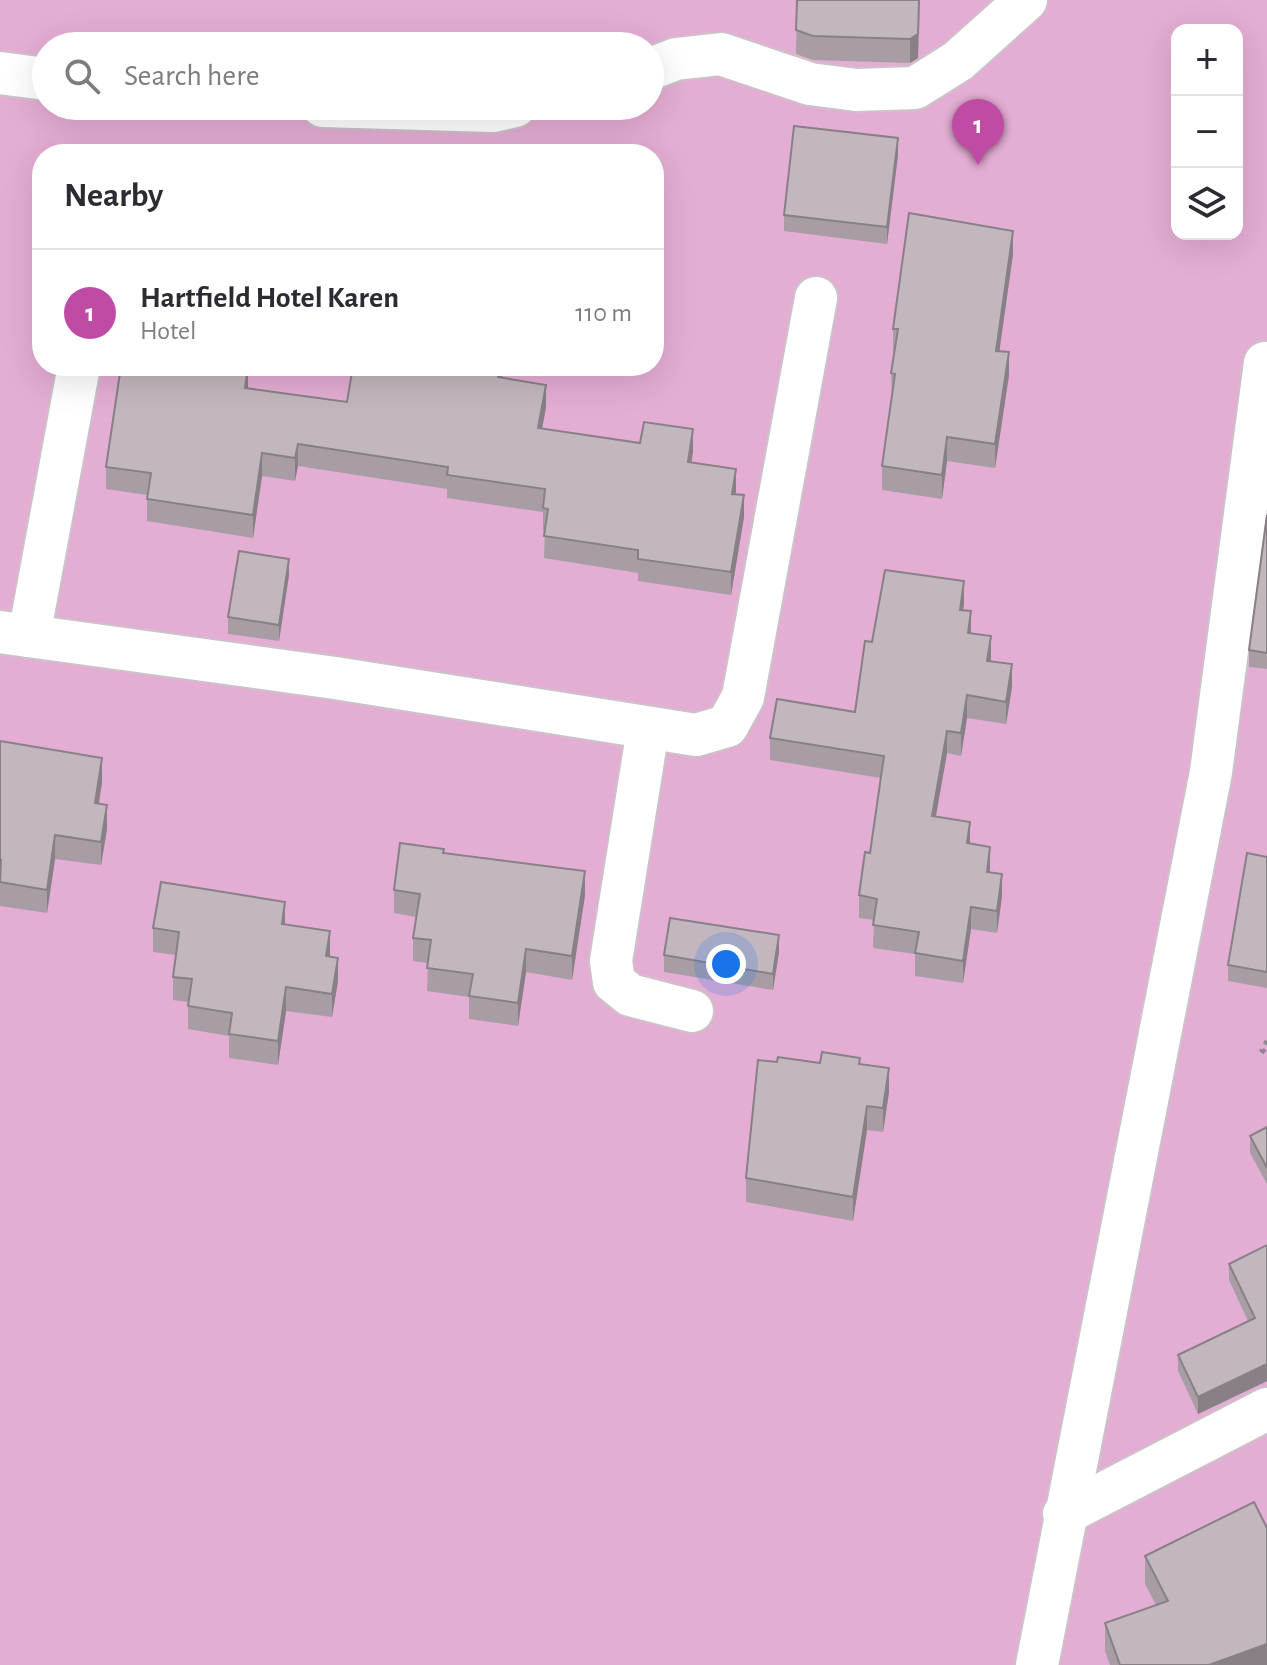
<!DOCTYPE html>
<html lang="en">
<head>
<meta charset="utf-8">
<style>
	:root { --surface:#fff; --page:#f2f2f3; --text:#2b2b33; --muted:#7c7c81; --line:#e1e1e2; --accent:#bf4ba4 }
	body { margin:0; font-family:"Alegreya Sans",sans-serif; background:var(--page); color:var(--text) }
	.controls { position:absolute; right:24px; top:24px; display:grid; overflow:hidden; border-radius:16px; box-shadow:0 8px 32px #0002 }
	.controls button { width:72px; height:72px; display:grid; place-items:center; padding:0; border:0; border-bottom:2px solid var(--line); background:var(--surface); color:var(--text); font:40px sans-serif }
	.you { position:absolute; left:726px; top:964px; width:28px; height:28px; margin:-20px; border:6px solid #fff; border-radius:50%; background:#1a73e8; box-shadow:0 0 0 12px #1a73e833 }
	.badge { display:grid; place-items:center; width:52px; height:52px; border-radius:50%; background:var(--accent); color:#fff; font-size:26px; font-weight:700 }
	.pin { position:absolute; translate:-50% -66px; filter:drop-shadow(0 2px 4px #0008) }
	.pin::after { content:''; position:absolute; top:42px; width:28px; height:24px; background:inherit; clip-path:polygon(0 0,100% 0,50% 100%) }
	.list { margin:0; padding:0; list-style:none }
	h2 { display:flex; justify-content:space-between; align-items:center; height:104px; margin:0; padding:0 32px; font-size:34px }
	h2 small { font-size:26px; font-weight:400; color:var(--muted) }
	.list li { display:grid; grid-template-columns:52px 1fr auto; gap:24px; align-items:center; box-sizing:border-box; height:128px; padding:0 32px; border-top:2px solid var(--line) }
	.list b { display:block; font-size:30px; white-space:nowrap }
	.list p { margin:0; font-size:26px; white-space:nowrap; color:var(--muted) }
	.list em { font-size:26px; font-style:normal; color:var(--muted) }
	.icon { flex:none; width:44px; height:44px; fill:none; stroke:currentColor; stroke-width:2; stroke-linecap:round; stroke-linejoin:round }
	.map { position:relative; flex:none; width:1267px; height:1665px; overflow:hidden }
	.search { position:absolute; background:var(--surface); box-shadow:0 8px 32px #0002; left:32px; top:32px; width:632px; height:88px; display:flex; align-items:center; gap:20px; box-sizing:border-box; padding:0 28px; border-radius:44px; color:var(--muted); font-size:30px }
	.panel { position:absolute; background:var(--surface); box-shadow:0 8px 32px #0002; left:32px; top:144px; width:632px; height:232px; border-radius:32px }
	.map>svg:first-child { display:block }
	.green { fill:#e4add3; fill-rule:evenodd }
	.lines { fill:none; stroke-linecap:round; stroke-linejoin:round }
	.minor-casing { stroke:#cdc2c9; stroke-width:46 }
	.path { stroke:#8f878d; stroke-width:5; stroke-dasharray:4 6; stroke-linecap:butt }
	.minor { stroke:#fff; stroke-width:42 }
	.wall { fill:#a89da4 }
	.shaded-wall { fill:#888086 }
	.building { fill:#c3b7bf; stroke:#888086; stroke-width:2 }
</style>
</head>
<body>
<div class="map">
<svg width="1267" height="1665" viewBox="0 0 1267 1665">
	<rect width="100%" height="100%" fill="#f5e9f1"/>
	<path class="green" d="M0,0H1267V1665H0ZM1177,30H1237V234H1177ZM46,46H650V106H46ZM42,154H654V366H42Z"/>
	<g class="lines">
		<defs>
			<g id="minor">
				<path d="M650,69L676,59L721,54L810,84L856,90L915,88L958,61L1026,0"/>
				<path d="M0,73L46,79"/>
				<path d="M323,106L493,111L515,106"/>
				<path d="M0,632L335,678L696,735L727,726L743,697L816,298"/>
				<path d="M29,636L79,366"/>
				<path d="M648,729L611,961L614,982L630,995L692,1011"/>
				<path d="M1064,1514L1267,1409"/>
				<path d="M1037,1665L1211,772L1265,363"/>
			</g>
		</defs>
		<use href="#minor" class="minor-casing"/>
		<path class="path" d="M1267,1041L1262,1050L1267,1054"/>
		<use href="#minor" class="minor"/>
	</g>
	<g class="wall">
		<path d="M797,0H920L918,58L910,63L813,60L796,54Z"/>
		<path d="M898,155L887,244L784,231V215Z"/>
		<path d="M1013,254L999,352L1009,375L995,468L947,461L942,499L882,490V466L892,397L891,373L895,352H893V329Z"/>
		<path d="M504,366L502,378L546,407L542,429L693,452L691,462L736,494L744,517L731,595L638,581V573L544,558L545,531H543V512L447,498V489L298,466L295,481L262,476L253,538L147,521V495L106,489V467L248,388L347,402L358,367Z"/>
		<path d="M1267,515V669L1249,667V650Z"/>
		<path d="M289,575L279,641L228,634V617Z"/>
		<path d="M964,603L963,610L971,633L990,661L1012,687L1006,724L967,718L961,756L947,753L936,816L970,844L990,872L1002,896L997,933L971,929L963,983L915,976V954L873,948L874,920L859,918V895L870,853L881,778L770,760V738L855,712L872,642Z"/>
		<path d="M0,741L102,782L99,804L107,829L101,865L55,859L47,913L0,906Z"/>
		<path d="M444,853L585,895L572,980L526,972L518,1026L469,1019V997L427,991L428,963L413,961V938L416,917L394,913V890Z"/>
		<path d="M1267,857V988L1228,981V965Z"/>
		<path d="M285,924L330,956L338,981L332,1017L286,1011L278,1065L229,1058V1036L188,1029V1002L173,1000V977L176,955L153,952V928Z"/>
		<path d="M779,952L773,990L664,972V955Z"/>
		<path d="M777,1062L860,1064L889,1092L883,1132L867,1130L853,1221L746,1202V1178Z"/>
		<path d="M1267,1127V1184L1250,1153V1136Z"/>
		<path d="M1267,1245V1381L1198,1414L1178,1371V1355L1248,1321L1229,1280V1264Z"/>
		<path d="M1145,1556L1267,1665H1110L1105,1651V1623L1156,1605L1145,1584Z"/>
	</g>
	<g class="shaded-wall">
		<path d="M919,0L918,58L910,63V39Z"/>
		<path d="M898,138V155L887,244V227Z"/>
		<path d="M1013,231V254L996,375V351Z"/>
		<path d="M1009,352V375L995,468V444Z"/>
		<path d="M248,366V389L245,388Z"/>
		<path d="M500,366H504L498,400V377Z"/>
		<path d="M546,385V407L538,451V428Z"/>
		<path d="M693,429V452L688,485V462Z"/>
		<path d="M947,437V461L942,499V475Z"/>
		<path d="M298,444V466L295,481V458Z"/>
		<path d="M262,453V476L253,538V515Z"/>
		<path d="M736,469V491L732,516V494Z"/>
		<path d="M744,495V517L731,595V572Z"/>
		<path d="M289,559V575L279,641V625Z"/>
		<path d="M964,581V603L960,632V610Z"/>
		<path d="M971,611V634L968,633Z"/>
		<path d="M991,636V659L987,684V661Z"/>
		<path d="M1012,664V687L1006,724V702Z"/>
		<path d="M967,695V718L961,756V733Z"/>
		<path d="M947,731V753L932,838V816Z"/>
		<path d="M102,758V782L95,827V803Z"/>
		<path d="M107,805V829L101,865V842Z"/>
		<path d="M970,822V844L967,843Z"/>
		<path d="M55,835V859L47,913V890Z"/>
		<path d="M990,847V869L987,894V872Z"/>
		<path d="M585,871V895L572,980V956Z"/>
		<path d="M1002,874V896L997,933V911Z"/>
		<path d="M285,902V926L282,924Z"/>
		<path d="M971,907V929L963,983V961Z"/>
		<path d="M330,931V955L326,979V956Z"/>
		<path d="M779,935V952L773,990V974Z"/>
		<path d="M526,949V972L518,1026V1003Z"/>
		<path d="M338,958V981L332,1017V994Z"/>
		<path d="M286,987V1011L278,1065V1041Z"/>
		<path d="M889,1068V1092L883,1132V1108Z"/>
		<path d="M867,1106V1130L853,1221V1197Z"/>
		<path d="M1267,1364V1381L1198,1414V1397Z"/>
		<path d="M1267,1644V1665H1209Z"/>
	</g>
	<g class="building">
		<path d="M797,0H919L918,34L910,39L813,36L796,30Z"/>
		<path d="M794,126L898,138L887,227L784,215Z"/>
		<path d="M909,213L1013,231L996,351L1009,352L995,444L947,437L942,475L882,466L895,374L891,373L898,329H893Z"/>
		<path d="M121,366H248L245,388L347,402L353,366H500L498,377L546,385L538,428L640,443L644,422L693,429L688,462L736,469L732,494L744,495L731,572L638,559V550L544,536L548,509L543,508L545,489L447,475L448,467L298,444L295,458L262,453L253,515L147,499L151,473L106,467Z"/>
		<path d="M1267,515V653L1249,650Z"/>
		<path d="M239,551L289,559L279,625L228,617Z"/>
		<path d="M885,570L964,581L960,610L971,611L968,633L991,636L987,661L1012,664L1006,702L967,695L961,733L947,731L932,816L970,822L967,843L990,847L987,872L1002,874L997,911L971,907L963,961L915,953L919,932L873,925L877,899L859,895L865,852L870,853L884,756L770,738L777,699L855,712L865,641L872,642Z"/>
		<path d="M0,741L102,758L95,803L107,805L101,842L55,835L47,890L0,882L1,860H0Z"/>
		<path d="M400,843L444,849L443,853L585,871L572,956L526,949L518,1003L469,996L473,974L427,968L431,940L413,938L420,894L394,890Z"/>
		<path d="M1247,853L1267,857V972L1228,965Z"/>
		<path d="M161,882L285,902L282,924L330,931L326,956L338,958L332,994L286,987L278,1041L229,1034L232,1013L188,1006L192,979L173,977L179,932L153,928Z"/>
		<path d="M670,918L779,935L773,974L664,955Z"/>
		<path d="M822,1052L860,1058L859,1064L889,1068L883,1108L867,1106L853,1197L746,1178L758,1060L777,1062L778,1057L820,1063Z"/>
		<path d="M1267,1127V1168L1250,1136Z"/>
		<path d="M1267,1245V1364L1198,1397L1178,1355L1255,1318L1229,1264Z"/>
		<path d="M1254,1502L1267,1528V1644L1209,1665H1120L1105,1623L1168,1601L1145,1556Z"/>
	</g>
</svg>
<div class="controls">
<button>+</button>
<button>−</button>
<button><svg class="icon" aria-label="layers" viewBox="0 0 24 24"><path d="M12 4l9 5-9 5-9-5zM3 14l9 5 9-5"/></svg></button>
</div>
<div class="you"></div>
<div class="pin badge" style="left:978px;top:165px">1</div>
<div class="search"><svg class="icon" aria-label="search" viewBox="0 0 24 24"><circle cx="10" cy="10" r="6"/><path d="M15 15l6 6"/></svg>Search here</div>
<section class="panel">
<h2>Nearby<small></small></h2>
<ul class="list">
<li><span class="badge">1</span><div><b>Hartfield Hotel Karen</b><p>Hotel</p></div><em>110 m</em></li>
</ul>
</section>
</div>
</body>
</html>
